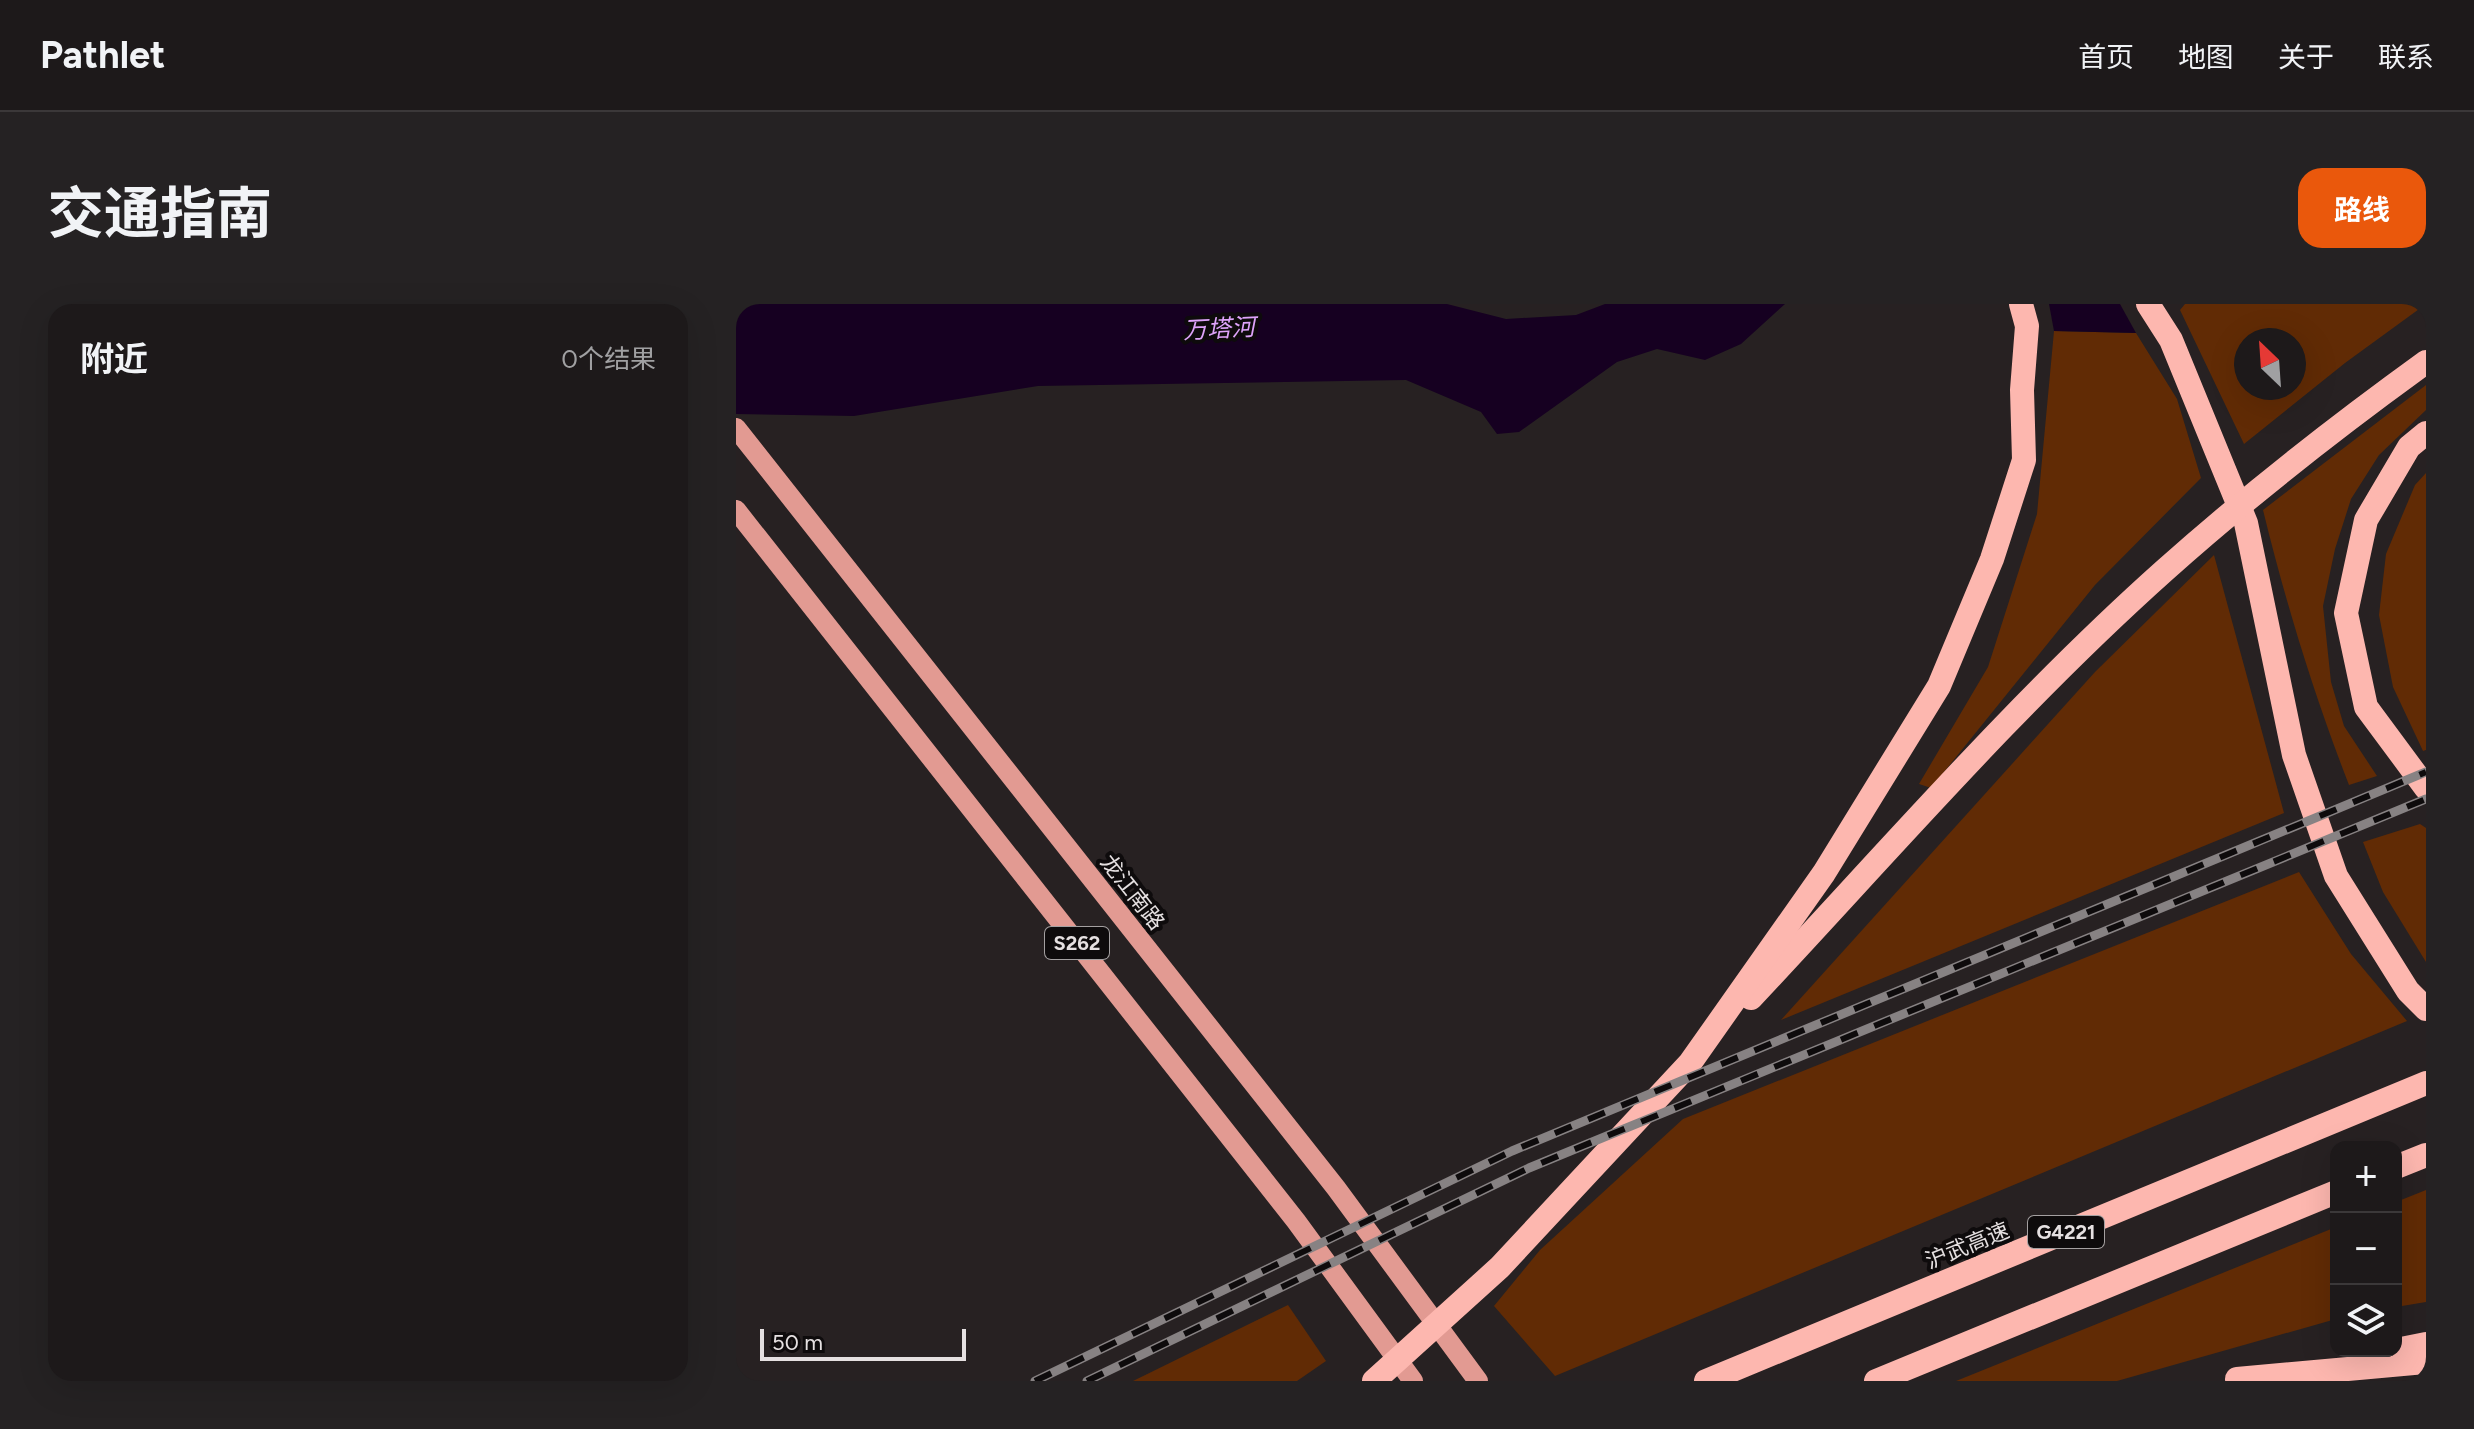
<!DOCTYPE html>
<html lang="zh">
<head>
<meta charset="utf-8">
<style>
	:root { --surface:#1d191a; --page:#252223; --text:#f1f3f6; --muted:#a0a0a2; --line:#3b3839; --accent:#ea580c }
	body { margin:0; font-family:Figtree,"Noto Sans SC",sans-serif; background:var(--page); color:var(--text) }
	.controls { position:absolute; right:24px; bottom:24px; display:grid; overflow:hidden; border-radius:16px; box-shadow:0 8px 32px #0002 }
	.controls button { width:72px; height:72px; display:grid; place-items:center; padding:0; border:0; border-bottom:2px solid var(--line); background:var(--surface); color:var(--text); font:40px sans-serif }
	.compass { position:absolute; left:1498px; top:24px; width:72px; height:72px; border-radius:50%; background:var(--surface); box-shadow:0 8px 32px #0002; rotate:335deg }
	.scale { position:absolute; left:24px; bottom:20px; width:206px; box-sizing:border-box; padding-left:8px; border:4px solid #e5e0e1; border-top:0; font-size:22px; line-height:28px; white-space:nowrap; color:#e5e0e1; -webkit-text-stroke:6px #0e0b0c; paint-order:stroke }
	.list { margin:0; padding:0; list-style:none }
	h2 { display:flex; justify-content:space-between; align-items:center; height:104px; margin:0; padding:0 32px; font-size:34px }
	h2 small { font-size:26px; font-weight:400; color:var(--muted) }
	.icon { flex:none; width:44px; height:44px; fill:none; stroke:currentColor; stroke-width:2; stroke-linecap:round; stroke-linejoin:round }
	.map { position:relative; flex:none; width:1690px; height:1077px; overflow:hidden; border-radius:24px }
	header { display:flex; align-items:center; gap:48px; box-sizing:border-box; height:112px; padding:0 40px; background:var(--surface); border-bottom:2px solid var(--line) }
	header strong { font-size:38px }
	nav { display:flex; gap:44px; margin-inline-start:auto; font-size:28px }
	.intro { display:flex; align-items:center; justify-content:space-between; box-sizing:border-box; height:192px; padding:0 48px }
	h1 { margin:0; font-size:56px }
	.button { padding:20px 36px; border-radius:24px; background:var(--accent); color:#fff; font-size:28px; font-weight:700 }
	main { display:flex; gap:48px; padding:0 48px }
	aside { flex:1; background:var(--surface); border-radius:24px; box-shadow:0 8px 32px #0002 }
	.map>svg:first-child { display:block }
	.green { fill:#612b05; fill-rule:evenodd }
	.water { fill:#160021 }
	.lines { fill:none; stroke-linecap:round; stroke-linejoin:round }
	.major { stroke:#e29a92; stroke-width:20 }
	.highway { stroke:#fdb7af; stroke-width:24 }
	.rail-casing { stroke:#878283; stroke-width:9 }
	.rail { stroke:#0e0b0c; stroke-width:6; stroke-dasharray:18; stroke-linecap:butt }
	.labels { text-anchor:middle; stroke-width:8; stroke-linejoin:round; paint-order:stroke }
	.shield { fill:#0e0b0c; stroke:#a4a0a1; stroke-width:2 }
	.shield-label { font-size:20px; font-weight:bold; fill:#e5e0e1 }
	.street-label { font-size:22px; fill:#e5e0e1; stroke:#0e0b0c }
	.water-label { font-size:24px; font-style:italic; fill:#dea3fa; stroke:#0e0b0c }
</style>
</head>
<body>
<header>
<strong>Pathlet</strong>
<nav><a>首页</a><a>地图</a><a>关于</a><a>联系</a></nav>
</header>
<div class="intro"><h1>交通指南</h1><a class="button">路线</a></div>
<main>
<aside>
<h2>附近<small>0个结果</small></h2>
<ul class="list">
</ul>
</aside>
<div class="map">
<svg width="1690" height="1077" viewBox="0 0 1690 1077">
	<rect width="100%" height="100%" fill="#272122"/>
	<g class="green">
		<path d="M1449,0H1690L1609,59L1508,140L1444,6ZM1510,36H1558V84H1510Z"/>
		<path d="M1318,27L1400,29L1441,95L1465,174L1359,281L1195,484L1183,480L1252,363L1301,210Z"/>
		<path d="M1690,81V106L1643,151L1615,195L1599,245L1587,302L1595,378L1608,422L1641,472L1613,481C1578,391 1550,300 1527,206Z"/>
		<path d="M1690,169V446L1687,447L1657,383L1643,311L1650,250L1679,181Z"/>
		<path d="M1478,251L1548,509L1045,716L1359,368Z"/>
		<path d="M1684,520L1690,524V658L1647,588L1627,538Z"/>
		<path d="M1563,568L1615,650L1671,717L819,1072L758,1002L804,946L947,815Z"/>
		<path d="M1690,886V998L1660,1003V898Z"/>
		<path d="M1600,923V1015L1381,1077H1220Z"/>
		<path d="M552,1001L590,1057L561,1077H397Z"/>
	</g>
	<g class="water">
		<path d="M0,0H711L770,15L840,11L869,0H1049L1005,40L969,56L921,45L881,58L783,128L761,130L745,108L670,76L302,82L118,112L0,110Z"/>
		<path d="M1313,0H1384L1400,29L1318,27Z"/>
	</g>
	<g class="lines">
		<g class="major">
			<path d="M0,124L600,884L742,1077"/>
			<path d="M0,206L560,917L677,1077"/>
		</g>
		<g class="highway">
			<path d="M1412,0L1435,36L1510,219L1558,451L1600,572L1672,687L1690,705"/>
			<path d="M1690,129L1673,143L1630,216L1610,309L1630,403L1690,484"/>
			<path d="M1015,694C1150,550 1281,398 1429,266C1512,192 1600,123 1690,58"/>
			<path d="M1660,863L1690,851"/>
			<path d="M1660,1046L1690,1040"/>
			<path d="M1501,1075L1690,1058"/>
			<path d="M638,1077L764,963L954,759L1088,569L1203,382L1256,255L1288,156L1286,86L1291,22L1285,0"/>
			<path d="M970,1077L1690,779"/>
			<path d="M1140,1077L1600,888"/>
		</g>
		<defs>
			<g id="rail">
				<path d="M299,1077L776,847L1690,468"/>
				<path d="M351,1077L793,864L1690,495"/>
			</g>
		</defs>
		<use href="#rail" class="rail-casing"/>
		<use href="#rail" class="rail"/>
	</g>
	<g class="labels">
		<g class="shield">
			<rect x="309" y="623" width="64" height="32" rx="6"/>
			<rect x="1292" y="912" width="76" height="32" rx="6"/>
		</g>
		<g class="shield-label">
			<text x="341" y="646">S262</text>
			<text x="1330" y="935">G4221</text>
		</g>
		<g class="street-label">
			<text transform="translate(397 588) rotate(52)" y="8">龙江南路</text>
			<text transform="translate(1231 941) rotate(-22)" y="8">沪武高速</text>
		</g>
		<g class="water-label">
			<text transform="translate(483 25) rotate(-3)" y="8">万塔河</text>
		</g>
	</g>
</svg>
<div class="controls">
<button>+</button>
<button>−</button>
<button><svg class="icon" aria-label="layers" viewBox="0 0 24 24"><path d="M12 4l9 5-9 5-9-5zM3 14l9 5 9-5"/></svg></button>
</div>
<svg class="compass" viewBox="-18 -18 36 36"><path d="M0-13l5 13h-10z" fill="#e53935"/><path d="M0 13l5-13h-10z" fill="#a0a0a2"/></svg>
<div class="scale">50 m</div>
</div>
</main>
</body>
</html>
